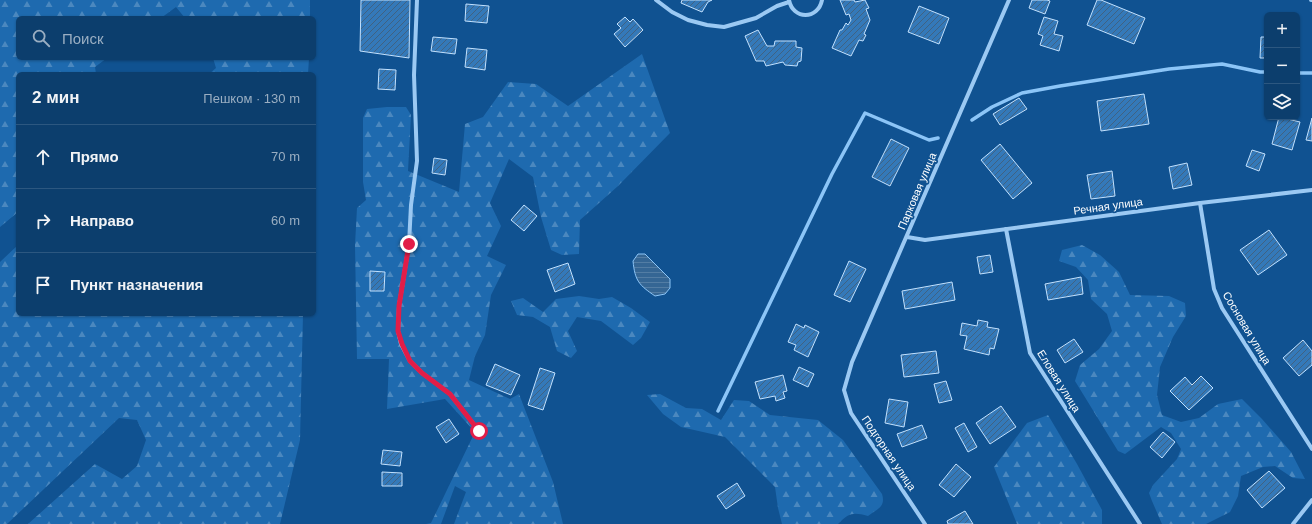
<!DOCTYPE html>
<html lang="ru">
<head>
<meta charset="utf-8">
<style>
	:root { --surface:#0c3e6d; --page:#154572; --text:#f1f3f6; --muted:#9aaec2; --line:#2c5780 }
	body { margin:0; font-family:Helvetica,sans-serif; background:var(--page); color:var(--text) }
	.controls { position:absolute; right:12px; top:12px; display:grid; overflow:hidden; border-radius:6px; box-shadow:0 1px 3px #0004 }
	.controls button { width:36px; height:36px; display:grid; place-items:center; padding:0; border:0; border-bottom:1px solid var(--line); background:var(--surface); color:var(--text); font:20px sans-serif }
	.stop { position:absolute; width:12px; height:12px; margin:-9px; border:3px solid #e11d48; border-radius:50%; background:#fff }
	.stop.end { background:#e11d48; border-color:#fff; box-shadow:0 1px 4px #0008 }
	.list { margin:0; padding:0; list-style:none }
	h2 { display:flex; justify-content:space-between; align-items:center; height:52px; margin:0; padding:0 16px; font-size:17px }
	h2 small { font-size:13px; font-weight:400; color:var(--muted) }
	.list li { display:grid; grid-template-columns:26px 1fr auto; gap:12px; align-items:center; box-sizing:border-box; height:64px; padding:0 16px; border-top:1px solid var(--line) }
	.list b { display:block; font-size:15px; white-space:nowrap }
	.list em { font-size:13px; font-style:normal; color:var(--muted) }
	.icon { flex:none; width:22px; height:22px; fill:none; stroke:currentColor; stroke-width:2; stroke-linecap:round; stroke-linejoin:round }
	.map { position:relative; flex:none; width:1312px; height:524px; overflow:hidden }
	.search { position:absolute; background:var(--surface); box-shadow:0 1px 3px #0004; left:16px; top:16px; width:300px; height:44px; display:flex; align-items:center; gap:10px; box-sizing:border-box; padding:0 14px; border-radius:6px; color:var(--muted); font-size:15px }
	.panel { position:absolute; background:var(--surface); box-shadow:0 1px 3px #0004; left:16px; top:72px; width:300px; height:244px; border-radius:6px }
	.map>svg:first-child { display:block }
	.forest { fill:url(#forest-firs) }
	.water { fill:url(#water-rules); stroke:#8cc5f7 }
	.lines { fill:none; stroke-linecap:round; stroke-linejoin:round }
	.stream { stroke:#8cc5f7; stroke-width:3.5 }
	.building { fill:url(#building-hatch); stroke:#c2e1fe }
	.minor { stroke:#9bc9f3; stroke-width:4 }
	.route { stroke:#e11d48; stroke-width:5 }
	.labels { text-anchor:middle; stroke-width:3.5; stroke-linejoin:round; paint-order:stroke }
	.street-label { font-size:11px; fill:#fff; stroke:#105291 }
</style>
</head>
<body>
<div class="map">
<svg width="1312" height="524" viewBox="0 0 1312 524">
	<defs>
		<pattern id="forest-firs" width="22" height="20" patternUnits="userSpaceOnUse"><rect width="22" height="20" fill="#1e6aaf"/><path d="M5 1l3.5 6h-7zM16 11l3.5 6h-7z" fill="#4b88bf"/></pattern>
		<pattern id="water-rules" width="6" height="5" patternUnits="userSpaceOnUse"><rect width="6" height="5" fill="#356694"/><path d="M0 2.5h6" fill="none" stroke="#537da4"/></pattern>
		<pattern id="building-hatch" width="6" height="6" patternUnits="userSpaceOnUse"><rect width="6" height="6" fill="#3479b9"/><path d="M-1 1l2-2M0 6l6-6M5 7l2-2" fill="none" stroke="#406282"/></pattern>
	</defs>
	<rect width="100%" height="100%" fill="#105291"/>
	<g class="forest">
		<path d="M0,0H310V18H185L176,7L161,18H18V58H107L95,67L96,74H18V212L0,227Z"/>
		<path d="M642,54L670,133L618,186L580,220L579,254L562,255L551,250L541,217L533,177L509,159L490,203L501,226L487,256L506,265L491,295L485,335L475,356L469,380L510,399L519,394L553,482L563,524H454L466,492L455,486L441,524H426L431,523L475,432L445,399L387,409L389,359H357L355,245L357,208L366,200L363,182V118L367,109L387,107H406L411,115L408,171L459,192L465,124L483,117L508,82L536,84L568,106Z"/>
		<path d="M213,58H309L308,74H209L216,68Z"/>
		<path d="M18,245V314H303L300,440L280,524H28L95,464L122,479L137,466L146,440L137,420L119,418L7,524H0V262Z"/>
		<path d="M1082,245L1100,255L1119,272L1130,295L1169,296L1185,303L1186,316L1173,337L1160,367L1157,395L1162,415L1181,422L1199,418L1218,404L1242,399L1262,419L1291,452L1305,479L1293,478L1275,466L1263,467L1241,476L1238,496L1230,512L1206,524H1162L1152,501L1149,493L1153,485L1177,459L1181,449L1171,433L1161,427L1125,454L1118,451L1075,381L1080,365L1099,349L1112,331L1107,314L1091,299L1088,280L1076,267L1059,261L1062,250Z"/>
		<path d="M579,296L599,299L612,297L631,308L650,322L641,338L633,345L601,321L577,317L568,331L577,351L571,358L557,351L550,327L533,317L517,315L511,301L523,298L543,312L556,299Z"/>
		<path d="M660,394L686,408L702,409L721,420L734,400L749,401L770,415L818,420L843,440L882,494C886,507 877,509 868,516C853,512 849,513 838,524H782L778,508L775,487L725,437L681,427L663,414L647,395Z"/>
		<path d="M1048,415L1077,464L1102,510V524H1017L994,467L1027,423Z"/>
	</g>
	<path class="water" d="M638,254H645L670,279V288L665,294L655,296C639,285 635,281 633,261Z"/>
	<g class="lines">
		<g class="stream">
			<path d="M1297,73H1312"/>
			<path d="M972,120L992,107L1022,93L1060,86L1169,69L1222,64L1260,72H1267"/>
			<path d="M718,411L832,174L865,113L929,140L938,138"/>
		</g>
	</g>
	<g class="building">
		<path d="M361,0H410L409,58L360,51Z"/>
		<path d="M682,0H712L708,2L702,12L681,3Z"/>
		<path d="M840,0H854L855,2L865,0L869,8L866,9L870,20L864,34L866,35L863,41L859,40L851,56L832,48L840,30H842L846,23L848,25L851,20L849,14L846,15Z"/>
		<path d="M1032,0H1047L1050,1L1045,14L1029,8Z"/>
		<path d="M1097,0H1101L1145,18L1134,44L1087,25Z"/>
		<path d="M466,4L489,6L487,23L465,21Z"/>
		<path d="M919,6L949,18L939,44L908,32Z"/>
		<path d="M625,17L630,22L633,19L643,30L625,47L614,34L621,28L617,24Z"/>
		<path d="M1044,17L1058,21L1054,34L1063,36L1059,51L1040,45L1043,36L1038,34Z"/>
		<path d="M758,30L767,46H774L775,41H796V47L802,48L801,61L798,62L797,66L785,65L783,62L766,66L764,61H756L745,36Z"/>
		<path d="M433,37L457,39L455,54L431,51Z"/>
		<path d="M1261,37H1267V58H1260Z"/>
		<path d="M467,48L487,50L485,70L465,67Z"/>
		<path d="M379,69L396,70L395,90L378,89Z"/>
		<path d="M1144,94L1149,124L1101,131L1097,101Z"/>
		<path d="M1019,98L1027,109L1000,125L993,114Z"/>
		<path d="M1279,117L1300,122L1292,150L1272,144Z"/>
		<path d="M1312,118V141L1306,140Z"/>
		<path d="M891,139L909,148L890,186L872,177Z"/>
		<path d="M1000,144L1032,183L1013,199L981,160Z"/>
		<path d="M1252,150L1265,154L1259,171L1246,166Z"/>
		<path d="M434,158L447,160L445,175L432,173Z"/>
		<path d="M1187,163L1192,185L1173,189L1169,167Z"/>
		<path d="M1112,171L1115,196L1091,199L1087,175Z"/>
		<path d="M524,205L537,216L524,231L511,220Z"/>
		<path d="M1269,230L1287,255L1258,275L1240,250Z"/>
		<path d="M990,255L993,272L980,274L977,257Z"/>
		<path d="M849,261L866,269L850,302L834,295Z"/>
		<path d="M568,263L575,284L555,292L547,270Z"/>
		<path d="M370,271L385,272L384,291H370Z"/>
		<path d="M1081,277L1083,294L1048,300L1045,284Z"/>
		<path d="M952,282L955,300L905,309L902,291Z"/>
		<path d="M978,320L988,322L987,327L999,329L994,349L990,348L989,355L964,349L967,336L960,335L962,323L977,326Z"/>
		<path d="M796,324L804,328L805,325L819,332L808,357L794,350L796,345L788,342Z"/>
		<path d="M1074,339L1083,352L1065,363L1057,350Z"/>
		<path d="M1303,340L1312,351V365L1299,376L1283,358Z"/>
		<path d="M936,351L939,373L904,377L901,355Z"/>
		<path d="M495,364L520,375L511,395L486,385Z"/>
		<path d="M799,367L814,374L808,387L793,380Z"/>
		<path d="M540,368L555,373L543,410L528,405Z"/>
		<path d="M783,375L787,391L783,392L785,398L776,401L775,396L760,399L755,382Z"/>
		<path d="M1201,376L1213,388L1189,410L1170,391L1185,377L1192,385Z"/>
		<path d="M946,381L952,400L939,403L934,384Z"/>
		<path d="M889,399L908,402L904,427L885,423Z"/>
		<path d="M1001,406L1016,427L990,444L976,423Z"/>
		<path d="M449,419L459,434L446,443L436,427Z"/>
		<path d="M964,423L977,447L968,452L955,428Z"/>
		<path d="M922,425L927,438L902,447L897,434Z"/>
		<path d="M1163,432L1175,442L1162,458L1150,447Z"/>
		<path d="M383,450L402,452L400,466L381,464Z"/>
		<path d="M956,464L971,477L954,497L939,485Z"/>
		<path d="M1269,471L1285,488L1262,508L1247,490Z"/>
		<path d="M382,472L402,473V486H382Z"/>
		<path d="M737,483L745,496L726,509L717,496Z"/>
		<path d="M965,511L973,524H948L947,521Z"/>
	</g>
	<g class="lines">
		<g class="minor">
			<path d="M417,0L414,75L417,161L411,205L409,244L399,306L398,331L401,344L410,361L422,373L450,394L479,431"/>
			<path d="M656,0L672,12L688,20L707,25L724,27L756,18L777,6L789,2"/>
			<path d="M789,0C793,20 818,20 822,0"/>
			<path d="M1311,0H1312"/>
			<path d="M1200,203L1214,289L1222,308L1312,449"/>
			<path d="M1006,229L1030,353L1140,524"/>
			<path d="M907,237L925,240L1200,203L1312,190"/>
			<path d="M925,524L851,413L844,390L852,362L1009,0"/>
			<path d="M1293,524L1312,500"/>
		</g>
	</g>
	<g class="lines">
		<path class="route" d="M409,244L399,306L398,331L402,344L410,361L422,373L450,394L479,431"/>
	</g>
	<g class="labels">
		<g class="street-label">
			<text transform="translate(917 191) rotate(-67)" y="4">Парковая улица</text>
			<text transform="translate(1108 206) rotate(-8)" y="4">Речная улица</text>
			<text transform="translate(1247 328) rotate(59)" y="4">Сосновая улица</text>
			<text transform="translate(1059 381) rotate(58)" y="4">Еловая улица</text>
			<text transform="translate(889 453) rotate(56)" y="4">Подгорная улица</text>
		</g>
	</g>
</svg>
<div class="controls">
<button>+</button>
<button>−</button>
<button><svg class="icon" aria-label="layers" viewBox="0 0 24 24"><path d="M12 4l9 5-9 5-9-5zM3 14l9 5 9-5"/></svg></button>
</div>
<div class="stop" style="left:479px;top:431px"></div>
<div class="stop end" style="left:409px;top:244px"></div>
<div class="search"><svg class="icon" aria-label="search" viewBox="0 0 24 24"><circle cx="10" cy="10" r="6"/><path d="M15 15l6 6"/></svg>Поиск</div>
<section class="panel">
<h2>2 мин<small>Пешком · 130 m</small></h2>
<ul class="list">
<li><svg class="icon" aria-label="ahead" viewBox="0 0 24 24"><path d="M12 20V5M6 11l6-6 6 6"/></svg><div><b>Прямо</b></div><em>70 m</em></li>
<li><svg class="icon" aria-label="right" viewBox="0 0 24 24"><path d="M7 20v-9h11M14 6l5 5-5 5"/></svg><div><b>Направо</b></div><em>60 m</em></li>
<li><svg class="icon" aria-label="arrive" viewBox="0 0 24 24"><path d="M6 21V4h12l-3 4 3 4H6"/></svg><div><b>Пункт назначения</b></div></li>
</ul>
</section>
</div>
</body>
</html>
